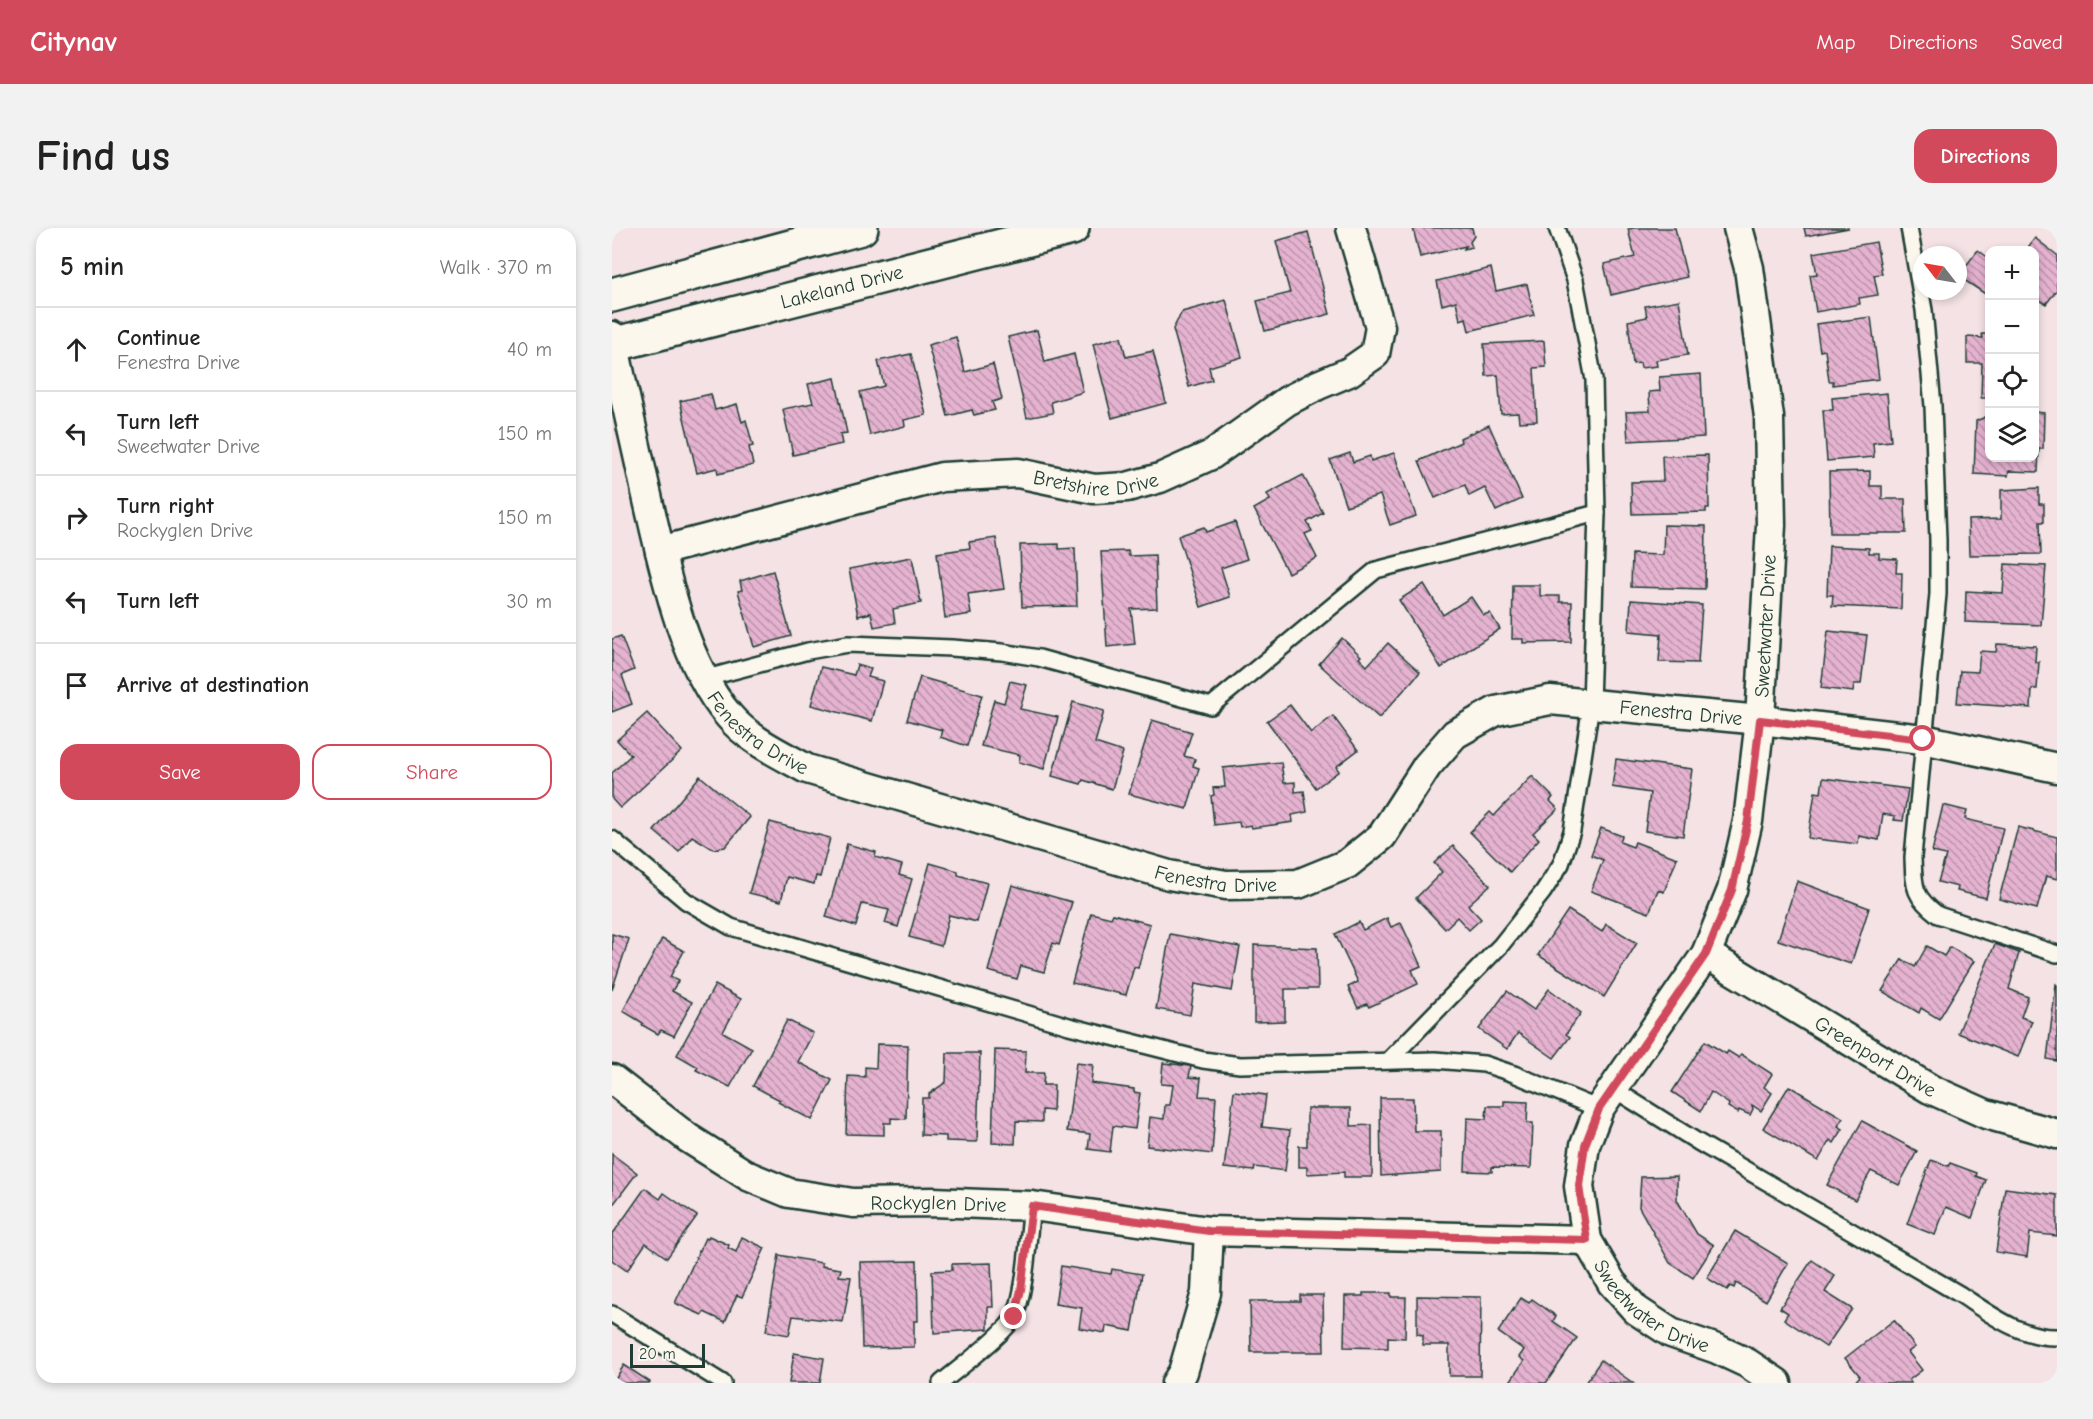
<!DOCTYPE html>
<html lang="en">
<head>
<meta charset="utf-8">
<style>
	:root { --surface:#fff; --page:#f2f2f2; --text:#222; --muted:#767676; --line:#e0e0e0; --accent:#d1495b }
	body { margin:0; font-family:"Comic Neue",sans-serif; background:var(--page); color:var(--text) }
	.controls { position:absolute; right:18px; top:18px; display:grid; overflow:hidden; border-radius:12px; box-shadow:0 3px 9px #0003 }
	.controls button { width:54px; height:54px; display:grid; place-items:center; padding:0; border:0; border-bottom:2px solid var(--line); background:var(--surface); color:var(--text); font:30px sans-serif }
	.compass { position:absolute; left:1301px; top:18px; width:54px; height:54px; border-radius:50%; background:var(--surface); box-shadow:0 3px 9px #0003; rotate:301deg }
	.scale { position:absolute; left:18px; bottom:15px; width:75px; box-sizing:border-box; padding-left:6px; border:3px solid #1f3d34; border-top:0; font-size:16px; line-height:21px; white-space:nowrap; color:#1f3d34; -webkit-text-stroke:4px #fbf7ec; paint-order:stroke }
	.stop { position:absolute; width:18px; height:18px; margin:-14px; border:4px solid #d1495b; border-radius:50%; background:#fff }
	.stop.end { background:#d1495b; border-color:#fff; box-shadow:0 2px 6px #0008 }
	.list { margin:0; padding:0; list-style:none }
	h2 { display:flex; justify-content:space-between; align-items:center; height:78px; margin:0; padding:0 24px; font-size:26px }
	h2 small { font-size:20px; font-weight:400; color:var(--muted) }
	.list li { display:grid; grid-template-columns:39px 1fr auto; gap:18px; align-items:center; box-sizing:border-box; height:84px; padding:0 24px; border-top:2px solid var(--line) }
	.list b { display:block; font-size:22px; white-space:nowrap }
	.list p { margin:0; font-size:20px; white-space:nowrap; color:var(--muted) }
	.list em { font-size:20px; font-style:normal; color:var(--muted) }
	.actions { display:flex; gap:12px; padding:18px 24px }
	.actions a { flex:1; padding:14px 0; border:2px solid var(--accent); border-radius:18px; text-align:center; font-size:21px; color:var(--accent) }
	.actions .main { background:var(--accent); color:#fff }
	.icon { flex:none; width:33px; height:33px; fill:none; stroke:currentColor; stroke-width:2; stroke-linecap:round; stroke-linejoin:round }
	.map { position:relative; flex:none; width:1445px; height:1155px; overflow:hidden; border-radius:18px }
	header { display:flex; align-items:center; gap:36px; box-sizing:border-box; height:84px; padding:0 30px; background:var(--accent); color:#fff }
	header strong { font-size:28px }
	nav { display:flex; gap:33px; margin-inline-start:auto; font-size:21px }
	.intro { display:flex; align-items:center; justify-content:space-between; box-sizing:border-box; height:144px; padding:0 36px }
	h1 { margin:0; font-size:42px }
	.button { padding:15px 27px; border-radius:18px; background:var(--accent); color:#fff; font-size:21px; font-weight:700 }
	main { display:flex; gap:36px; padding:0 36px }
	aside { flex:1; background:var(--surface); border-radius:18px; box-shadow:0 3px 9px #0003 }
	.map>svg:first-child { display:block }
	.building { fill:url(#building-back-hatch); stroke:#1f3d34; stroke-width:1.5 }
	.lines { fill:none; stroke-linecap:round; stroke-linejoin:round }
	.service-casing { stroke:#1f3d34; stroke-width:20 }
	.minor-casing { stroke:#1f3d34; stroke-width:33 }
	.secondary-casing { stroke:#1f3d34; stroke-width:38 }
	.service { stroke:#fbf7ec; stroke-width:15 }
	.minor { stroke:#fbf7ec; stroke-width:28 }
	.secondary { stroke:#fbf7ec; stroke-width:33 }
	.route { stroke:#d1495b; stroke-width:8 }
	.labels { text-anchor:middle; stroke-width:4.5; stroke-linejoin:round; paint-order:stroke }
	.street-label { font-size:20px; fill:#1f3d34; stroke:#fbf7ec }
</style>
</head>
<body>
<header>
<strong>Citynav</strong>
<nav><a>Map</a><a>Directions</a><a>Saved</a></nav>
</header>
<div class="intro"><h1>Find us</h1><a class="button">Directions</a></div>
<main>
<aside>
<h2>5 min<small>Walk · 370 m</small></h2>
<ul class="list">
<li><svg class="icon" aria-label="ahead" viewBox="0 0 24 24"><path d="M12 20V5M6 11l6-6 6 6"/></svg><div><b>Continue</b><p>Fenestra Drive</p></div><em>40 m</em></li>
<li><svg class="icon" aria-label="left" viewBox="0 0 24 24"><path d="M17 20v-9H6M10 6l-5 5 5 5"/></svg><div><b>Turn left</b><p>Sweetwater Drive</p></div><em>150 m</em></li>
<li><svg class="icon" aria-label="right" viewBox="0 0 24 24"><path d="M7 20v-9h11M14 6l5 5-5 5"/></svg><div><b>Turn right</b><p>Rockyglen Drive</p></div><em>150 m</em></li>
<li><svg class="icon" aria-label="left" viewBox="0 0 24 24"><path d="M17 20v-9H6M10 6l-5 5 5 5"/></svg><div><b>Turn left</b></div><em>30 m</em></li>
<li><svg class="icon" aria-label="arrive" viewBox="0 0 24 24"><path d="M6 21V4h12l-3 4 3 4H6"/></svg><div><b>Arrive at destination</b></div></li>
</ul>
<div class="actions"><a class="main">Save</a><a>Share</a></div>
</aside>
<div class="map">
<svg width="1445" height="1155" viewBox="0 0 1445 1155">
	<defs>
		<pattern id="building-back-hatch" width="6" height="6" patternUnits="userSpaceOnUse" patternTransform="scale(1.5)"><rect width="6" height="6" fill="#e5b2d0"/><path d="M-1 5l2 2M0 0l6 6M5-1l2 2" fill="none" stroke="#b992aa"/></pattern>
	</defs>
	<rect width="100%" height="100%" fill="#f4e2e4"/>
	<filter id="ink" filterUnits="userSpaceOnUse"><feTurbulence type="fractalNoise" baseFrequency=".0167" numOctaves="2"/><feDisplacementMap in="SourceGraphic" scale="12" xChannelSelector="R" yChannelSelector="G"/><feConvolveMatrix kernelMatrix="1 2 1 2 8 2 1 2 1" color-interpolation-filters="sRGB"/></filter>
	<g filter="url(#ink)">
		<g class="building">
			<path d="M801,0H860L862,8L858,14L860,19L852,21L854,18L808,29Z"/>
			<path d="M1022,0H1063L1075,49L999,67L992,36L1023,29L1016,1Z"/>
			<path d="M1192,0H1237L1194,8Z"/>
			<path d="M696,4L718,86L653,103L645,73L678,65L664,13Z"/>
			<path d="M1423,10L1445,27V62L1434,76L1426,71L1422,76V22H1414Z"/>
			<path d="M1264,14L1270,46L1262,47L1266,67L1247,70L1248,76L1204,84L1198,47L1205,46L1201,25Z"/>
			<path d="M1366,22L1378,31V69L1346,48Z"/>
			<path d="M879,40L884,63L915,56L922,87L857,103L854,90L848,92L844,73L830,77L825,53Z"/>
			<path d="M614,72L630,129L597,139L600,152L577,159L561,101L570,84Z"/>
			<path d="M1067,72L1076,127L1044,132L1045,138L1029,140L1028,135L1021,136L1016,93L1035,89L1033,78Z"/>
			<path d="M1259,89L1267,151L1221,157V153H1217L1213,122L1208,123L1204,96Z"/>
			<path d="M425,102L433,134L462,126L471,164L439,174L441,185L415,190L396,109Z"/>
			<path d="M1370,106H1378V170H1369L1370,135H1355V109L1371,110Z"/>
			<path d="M344,109L353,144L381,136L390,171L380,174L383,182L362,187L360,182L336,188L316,117Z"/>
			<path d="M509,109L514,129L541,123L554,175L500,190L481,116Z"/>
			<path d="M932,113L934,139L922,140L925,193L907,194L906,185L889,186L886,147L874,148L872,116Z"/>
			<path d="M299,126L314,187L292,192L293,198L258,207L248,164L272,158L266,133Z"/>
			<path d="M1089,146L1092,209L1016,213L1014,184L1038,183L1037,164L1048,163L1047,149Z"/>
			<path d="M223,150L235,205L228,206L230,216L181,227L171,181L201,175L196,156Z"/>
			<path d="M1275,165L1279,213L1261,215L1262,229L1215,233L1211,182H1221L1220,170Z"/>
			<path d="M99,166L103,182L125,176L130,194L134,192L141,218L137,219L141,237L106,246L105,240L85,245L68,173Z"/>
			<path d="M1422,184L1432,185L1431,221H1427L1426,244L1397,243L1396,248L1362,246L1364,193L1378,187V230H1422Z"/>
			<path d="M877,197L910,271L884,283L873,260L857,268L853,257L823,270L807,233L849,214L848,210Z"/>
			<path d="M738,225L741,234L758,228L759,233L782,225L804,288L778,297L768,267L734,278L718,232Z"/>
			<path d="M1096,227L1097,280H1094V284L1020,286L1019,254L1051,253L1050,228Z"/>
			<path d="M1258,243V258H1270V271H1293L1294,305H1218L1217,244Z"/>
			<path d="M691,247L711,285L695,294L700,303L693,306L705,330L676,345L642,281L658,272L655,266Z"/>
			<path d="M1427,260V276H1432V294H1428L1429,326L1357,327L1356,292L1389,291V262Z"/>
			<path d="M623,294L635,331L609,340L618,369L589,379L566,308L592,299L594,304Z"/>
			<path d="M1052,297L1094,298L1093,361L1019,359L1020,326L1051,327Z"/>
			<path d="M384,310L392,361L356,366L359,386L333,390L325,325L358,320L357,314Z"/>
			<path d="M447,316V321L463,320L465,378L410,379L408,317Z"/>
			<path d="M1217,318L1257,320V325H1267V330L1285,331L1284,345H1290L1289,381L1220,378L1221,367H1215Z"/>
			<path d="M516,323L517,328L543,327L545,380L519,381L523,416L495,419L489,324Z"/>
			<path d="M300,329L309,375L281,381L283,395L262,399L259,385L246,388L237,341Z"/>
			<path d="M1393,336L1434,338L1429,397L1353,394L1354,363L1391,365Z"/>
			<path d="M161,343L179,408L142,419L126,363L130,362L128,353Z"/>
			<path d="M812,356L831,387L859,369L871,387L878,385L888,401L829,440L787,372Z"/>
			<path d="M901,357H928V368H948V374H960L959,414L911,415V411H900Z"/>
			<path d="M1019,372L1090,377L1086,435L1047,434L1049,406L1017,403Z"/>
			<path d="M1216,403L1255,407L1249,456H1242L1241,464L1209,460Z"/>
			<path d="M9,408L22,442L10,447L20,476L0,484V411Z"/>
			<path d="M730,410L749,428L747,430L755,438L776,415L808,444L767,490L707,436Z"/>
			<path d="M1385,416L1424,418L1423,434H1427L1425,461H1420L1419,480L1345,475L1348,443L1366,444L1368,423L1384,424Z"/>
			<path d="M245,437L259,441L256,449L271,453L260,493L199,477L209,439L242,447Z"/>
			<path d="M308,449L370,467L355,518L328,509L330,502L295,492Z"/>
			<path d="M398,453L415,457L408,481L446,489L432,541L407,534L408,527L369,518L382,472L392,475Z"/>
			<path d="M461,474L492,483L483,515L511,524L500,561L471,552L469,556L440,548Z"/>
			<path d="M678,477L699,505L721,488L746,522L724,539L727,543L704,560L655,493Z"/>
			<path d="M35,485L70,523L8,580L0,571V545L19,527L5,512Z"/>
			<path d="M540,492L580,504L572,528L583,531L581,538L587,540L575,581L517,566Z"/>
			<path d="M1004,531L1080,541L1071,608L1033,603L1038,565L1000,559Z"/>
			<path d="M669,534L672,555L683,554V564L692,563L695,584L680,587L681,594L640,600L639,597L628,599L627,594L602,597L599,568L602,567L601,560L613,559L611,540Z"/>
			<path d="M88,548L138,589L113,619L101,621L80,608L67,624L42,603Z"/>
			<path d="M920,548L941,569L938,573L946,581L921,605L927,611L898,644L858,604L878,584L882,588Z"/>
			<path d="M1211,550L1296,561L1291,593L1282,592L1283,588L1271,586L1267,612L1247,608L1246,616L1196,610L1203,564L1209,565Z"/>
			<path d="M1331,577L1355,583L1353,591L1391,600L1374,670L1345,663L1346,659L1326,654L1334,627L1320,624Z"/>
			<path d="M158,594L218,610L208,649L204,648L202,656L175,649L169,673L137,665Z"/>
			<path d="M1406,599L1445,609V651L1434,648L1425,681L1387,671Z"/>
			<path d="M989,600L1010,608L1008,614L1021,619L1023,614L1065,630L1052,664L1046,662L1037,685L979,663L991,632L979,627Z"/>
			<path d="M235,616L264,624L263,629L290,637L287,647L300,651L286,699L273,695L277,682L250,676L244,698L214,689Z"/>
			<path d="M841,618L878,657L856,677L869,691L857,702L845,689L833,701L804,670L830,644L822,635Z"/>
			<path d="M318,635L346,643V647L375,655L365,694L337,687L329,718L297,709Z"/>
			<path d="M1185,653L1257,680L1239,736L1166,712Z"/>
			<path d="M400,657L460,674L447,717L441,715L432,744L409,738L405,751L376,743Z"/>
			<path d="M956,682L990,704L994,696L1025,715L992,769L926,727Z"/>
			<path d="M479,685L499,690L501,686L538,696L526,740L522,739L514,767L460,755Z"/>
			<path d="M775,690L779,699L789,695L809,738L800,742L806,756L757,779L755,776L746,780L736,759L746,754L723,706L747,694L751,702Z"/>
			<path d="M0,706L17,711L0,762Z"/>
			<path d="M558,706L628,719L620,763L583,756L578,787L544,781Z"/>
			<path d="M50,711L72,723L58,749L66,753L60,763L80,774L62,808L49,802L46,806L30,797L31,795L11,783Z"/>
			<path d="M1383,716L1407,725L1397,761L1416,769L1409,789L1420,793L1406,829L1346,805Z"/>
			<path d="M642,717L705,720L706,761H673V793L642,794Z"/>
			<path d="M1315,718L1332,728L1338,719L1362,733L1327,791L1309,780L1307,785L1270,763L1290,731L1303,739Z"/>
			<path d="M1444,756L1445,757V833L1435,831Z"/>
			<path d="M103,757L129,771L111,804L140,820L118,859L84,842L86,839L65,827Z"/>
			<path d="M937,761L969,785L954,806L958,809L942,830L906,805L895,821L867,801L895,763L922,782Z"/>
			<path d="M175,792L201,805L186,834L220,852L200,892L166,874L168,872L141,858Z"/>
			<path d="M1093,813L1114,826L1116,823L1127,830L1129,826L1160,846L1152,859L1160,865L1149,883L1140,877L1141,881L1138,887L1127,882L1126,885L1116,879L1117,876L1099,864L1089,883L1060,864Z"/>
			<path d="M265,816L296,817L294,891L279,890V895H272V907L234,906L236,848L253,849V839L264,840Z"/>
			<path d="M383,822L414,823L413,845H432L431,857H442L441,883L430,882V894L404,893L403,916L380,915Z"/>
			<path d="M335,825H368L365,914L334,913V908L309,907L310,870H317V866L334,854Z"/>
			<path d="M464,835L481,837L479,855L522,861V864L528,865L523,901L501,898L498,924L476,921L478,906L455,903Z"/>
			<path d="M551,835L579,838L577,849L589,850L587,868L604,869L600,926L535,918L538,889L552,891L553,877H558L561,857L549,856Z"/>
			<path d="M1177,858L1231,890L1226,898L1231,901L1222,915L1218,912L1206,933L1151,900Z"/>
			<path d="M622,863L654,867L650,899L678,902L673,943L643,939L642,943L612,940Z"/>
			<path d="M768,870H801L802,903H829V944L769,948Z"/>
			<path d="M892,873L916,874L915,895H921L919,940L880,939V944L853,943L855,890L874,891L875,878H892Z"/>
			<path d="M695,880H739V898L760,897V949H732V944L695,946V939H687V918H695Z"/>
			<path d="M1250,893L1305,923L1287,957L1259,943L1243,972L1215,957Z"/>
			<path d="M0,926L25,945L0,978Z"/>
			<path d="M1319,932L1337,938L1338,935L1365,945L1364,948L1374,952L1360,990L1334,979L1323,1007L1295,996Z"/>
			<path d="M1065,948V972L1085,1006L1102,1017L1081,1050L1058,1035L1027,979L1029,949Z"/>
			<path d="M33,960L48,971L52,965L85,988L55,1030L34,1015L15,1043L0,1032V1007Z"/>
			<path d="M1393,960L1445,967V1008L1418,1005L1415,1029L1384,1024Z"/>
			<path d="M1123,1003L1176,1035L1154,1073L1124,1055L1122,1060L1118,1058L1115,1062L1095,1050Z"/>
			<path d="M97,1008L117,1017L116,1020L124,1024L130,1009L153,1020L130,1069L125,1067L113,1094L92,1084L90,1087L63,1075L93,1010L96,1011Z"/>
			<path d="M167,1027L210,1035V1038L229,1041L227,1048L239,1049L231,1094L181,1088L177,1107L154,1103Z"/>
			<path d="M1200,1032L1223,1048L1213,1064L1240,1081L1214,1119L1172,1091L1176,1085L1168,1080Z"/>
			<path d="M305,1033L306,1093H302V1119L250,1120L248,1034Z"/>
			<path d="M379,1035L381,1079H376V1101L322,1105L320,1043L340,1042V1036Z"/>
			<path d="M449,1038L499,1046L500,1041L530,1046L520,1103L494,1098L493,1105L467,1100L470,1080L443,1076Z"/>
			<path d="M751,1065H779V1069H794L793,1110L776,1109V1120L732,1119L733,1068H751Z"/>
			<path d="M688,1067H711L712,1124H639L638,1073H688Z"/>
			<path d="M805,1068L869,1069L868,1148H837V1117H811V1107L805,1106Z"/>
			<path d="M909,1070L917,1075L920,1071L944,1088L941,1093L965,1110L934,1155H897L912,1133L907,1129L912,1122L886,1104Z"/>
			<path d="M1282,1092L1303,1119L1296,1124L1310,1142L1297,1152L1299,1155H1242L1248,1148L1233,1130Z"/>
			<path d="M182,1125L212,1130L208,1155H177Z"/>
			<path d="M989,1132L993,1135L1021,1155H973Z"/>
			<path d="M12,1137L38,1154L37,1155H1Z"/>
		</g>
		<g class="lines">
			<defs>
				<g id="service">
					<path d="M1297,0L1312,82L1321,178L1326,312V366L1301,629C1302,659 1301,668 1326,687L1445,726"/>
					<path d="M91,451L196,423L236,416L340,420L390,424L427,430L599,478L764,342L985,285"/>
					<path d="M0,611L74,673L119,699L457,798L591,832L628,837L823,832L872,836L902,846L987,881"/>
					<path d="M777,832L889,717L931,664L949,636L960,603L979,476L985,285L982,152L963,52L945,0"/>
					<path d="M1000,860L1086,914L1349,1067C1378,1086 1409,1110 1445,1109"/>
					<path d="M0,1086L111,1155"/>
					<path d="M329,1155C347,1140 392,1107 402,1089C414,1066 416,1006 420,978"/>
				</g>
				<g id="minor">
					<path id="s1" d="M1126,0L1137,40L1157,189L1159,297L1148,492L1136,593L1120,662L1094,726L987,881L973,917L967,958L975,1012L1000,1055L1024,1082L1059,1105L1105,1121L1135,1135L1165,1155"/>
					<path id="s2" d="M0,108C10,158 22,208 33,259C50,331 68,431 117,488C137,512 168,526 195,541L557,647L614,657L686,656L735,636L770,608L815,538L843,506L884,483L938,472L1148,492L1311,511L1445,540"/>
					<path id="s3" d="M48,323L330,249L406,245L482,261L515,259L548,250L599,227L675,173L706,157L737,144L763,126L768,99L739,0"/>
					<path id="s4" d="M1094,726L1318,861L1374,886L1445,906"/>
					<path id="s5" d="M0,851L76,910L136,948L177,965L241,975L321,974L420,978L597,1003L975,1012"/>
					<path d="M564,1155L571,1144L594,1065L597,1003"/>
				</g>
				<g id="secondary">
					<path d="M0,67L249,0"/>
					<path id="s6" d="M0,117L460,0"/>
				</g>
			</defs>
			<use href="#service" class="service-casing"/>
			<use href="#minor" class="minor-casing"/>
			<use href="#secondary" class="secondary-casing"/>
			<use href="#service" class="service"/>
			<use href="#minor" class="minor"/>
			<use href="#secondary" class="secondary"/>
		</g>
	</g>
	<g class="lines" filter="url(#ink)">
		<path class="route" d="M402,1089L409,1062L420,978L597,1003L975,1012L967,958L973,917L987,881L1094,726L1120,662L1136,593L1148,492L1311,511"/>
	</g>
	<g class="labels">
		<g class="street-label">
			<text dy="7" stroke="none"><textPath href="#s6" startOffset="237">Lakeland Drive</textPath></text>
			<text dy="7" stroke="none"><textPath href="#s3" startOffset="447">Bretshire Drive</textPath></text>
			<text transform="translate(1153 398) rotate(-87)" y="7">Sweetwater Drive</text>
			<text dy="7" stroke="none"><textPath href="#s2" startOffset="1460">Fenestra Drive</textPath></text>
			<text dy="7" stroke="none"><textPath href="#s2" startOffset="434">Fenestra Drive</textPath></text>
			<text dy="7" stroke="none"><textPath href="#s2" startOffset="920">Fenestra Drive</textPath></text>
			<text dy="7" stroke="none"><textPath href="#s4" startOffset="198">Greenport Drive</textPath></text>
			<text dy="7" stroke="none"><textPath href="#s5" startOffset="362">Rockyglen Drive</textPath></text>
			<text dy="7" stroke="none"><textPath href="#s1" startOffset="1156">Sweetwater Drive</textPath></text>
		</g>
	</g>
</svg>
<div class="controls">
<button>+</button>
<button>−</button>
<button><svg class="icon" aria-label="locate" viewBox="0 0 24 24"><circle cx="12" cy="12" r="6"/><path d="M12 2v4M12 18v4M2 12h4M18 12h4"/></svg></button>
<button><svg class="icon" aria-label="layers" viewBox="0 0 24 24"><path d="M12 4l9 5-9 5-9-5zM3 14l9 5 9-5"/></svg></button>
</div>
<svg class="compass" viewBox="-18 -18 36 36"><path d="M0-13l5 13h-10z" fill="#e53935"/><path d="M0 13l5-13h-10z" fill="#767676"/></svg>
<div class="scale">20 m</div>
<div class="stop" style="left:1311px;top:511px"></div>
<div class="stop end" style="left:402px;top:1089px"></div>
</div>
</main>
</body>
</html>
